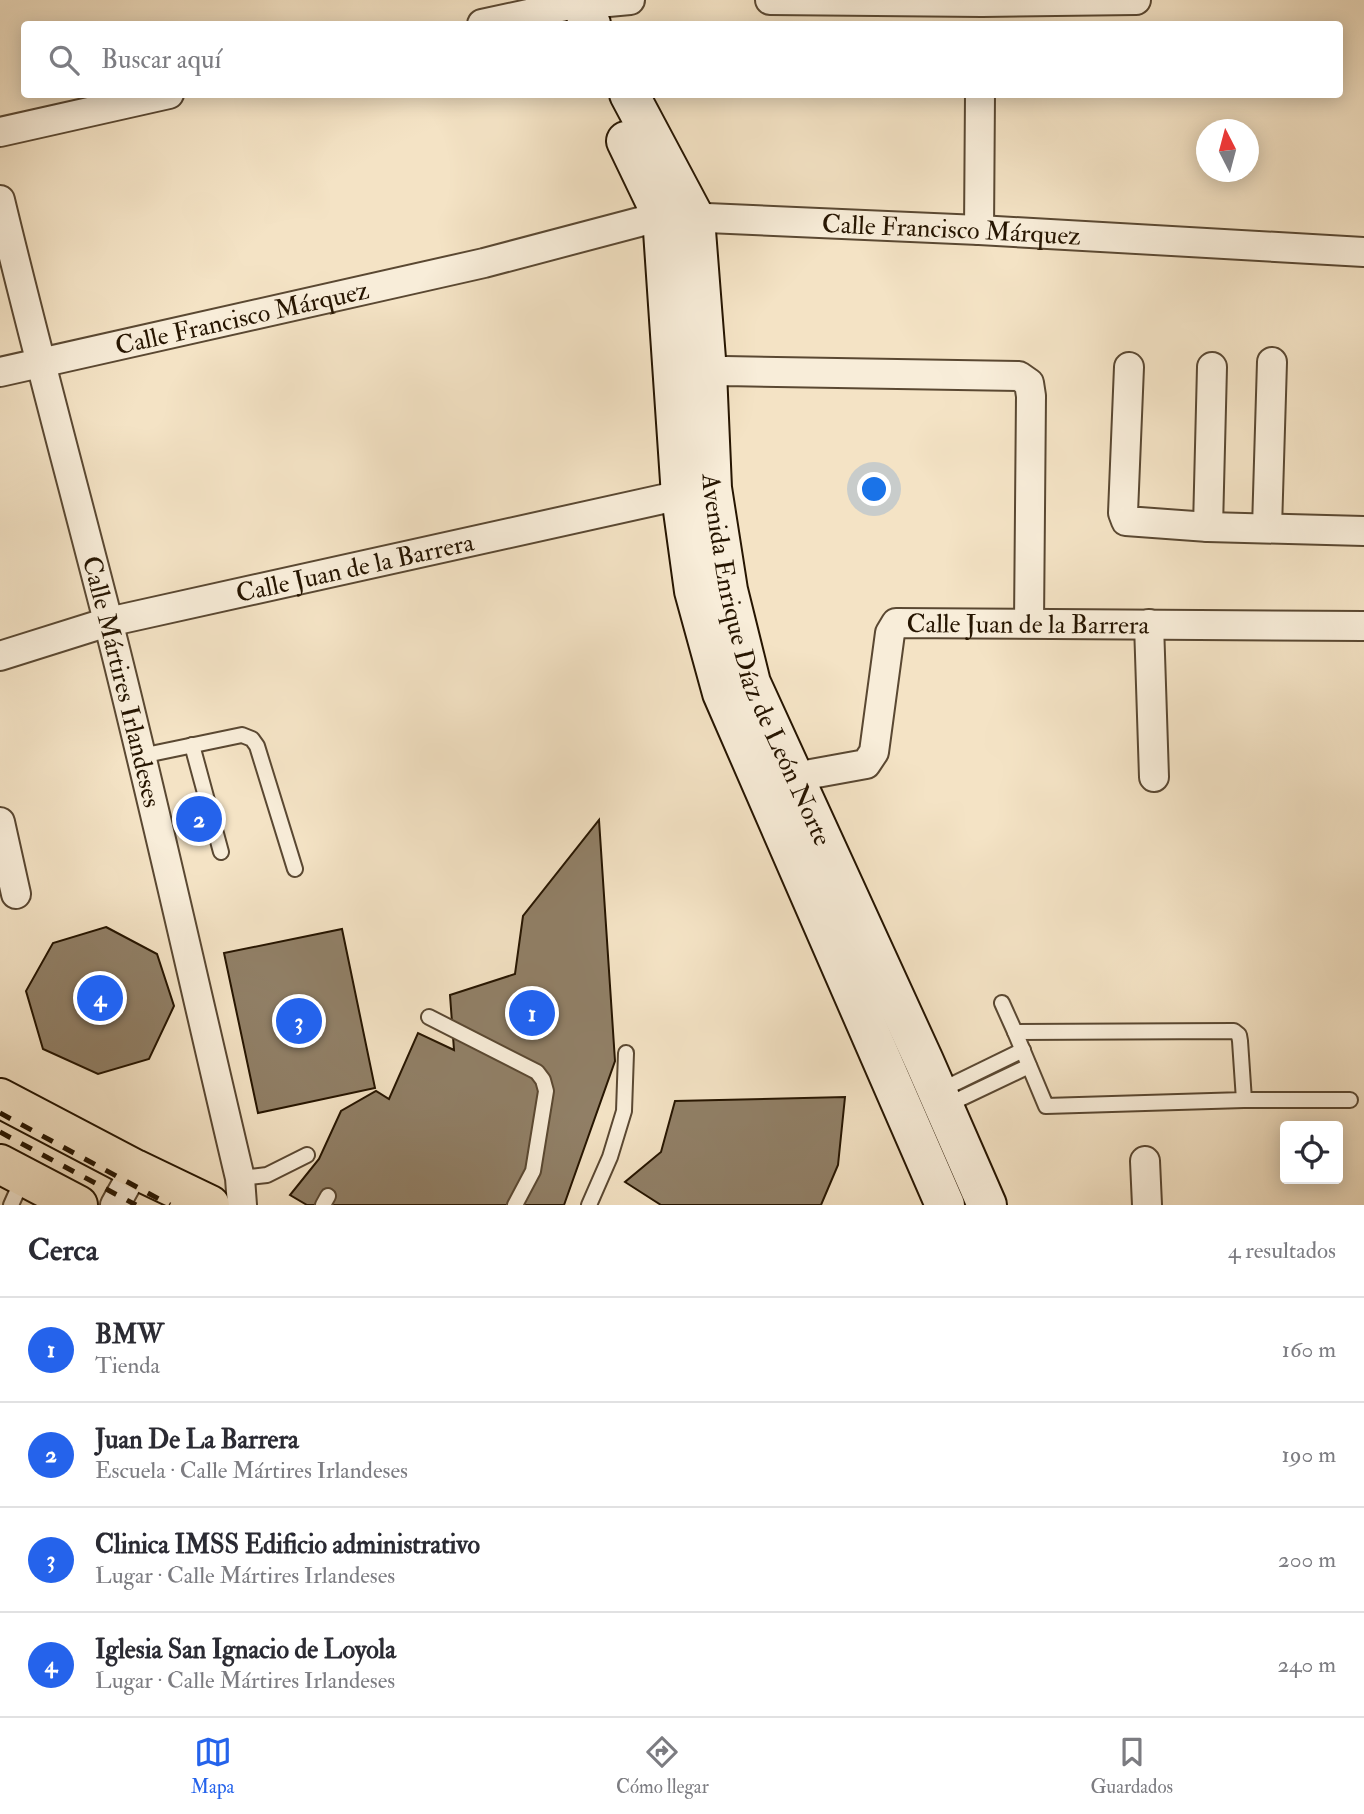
<!DOCTYPE html>
<html lang="es">
<head>
<meta charset="utf-8">
<style>
	:root { --surface:#fff; --page:#f7f7f7; --text:#2b2b33; --muted:#7c7c81; --line:#e1e1e2; --accent:#2563eb }
	body { margin:0; font-family:"IM FELL Double Pica",serif; background:var(--page); color:var(--text) }
	.controls { position:absolute; right:21px; bottom:21px; display:grid; overflow:hidden; border-radius:7px; box-shadow:0 4px 18px #0003 }
	.controls button { width:63px; height:63px; display:grid; place-items:center; padding:0; border:0; border-bottom:2px solid var(--line); background:var(--surface); color:var(--text); font:35px sans-serif }
	.compass { position:absolute; left:1196px; top:119px; width:63px; height:63px; border-radius:50%; background:var(--surface); box-shadow:0 4px 18px #0003; rotate:354deg }
	.you { position:absolute; left:875px; top:490px; width:24px; height:24px; margin:-18px; border:5px solid #fff; border-radius:50%; background:#1a73e8; box-shadow:0 0 0 10px #1a73e833 }
	.badge { display:grid; place-items:center; width:46px; height:46px; border-radius:50%; background:var(--accent); color:#fff; font-size:23px; font-weight:700 }
	.pin { position:absolute; translate:-50% -50%; border:4px solid #fff; box-shadow:0 2px 7px #0006 }
	.list { margin:0; padding:0; list-style:none }
	h2 { display:flex; justify-content:space-between; align-items:center; height:91px; margin:0; padding:0 28px; font-size:30px }
	h2 small { font-size:23px; font-weight:400; color:var(--muted) }
	.list li { display:grid; grid-template-columns:46px 1fr auto; gap:21px; align-items:center; box-sizing:border-box; height:105px; padding:0 28px; border-top:2px solid var(--line) }
	.list b { display:block; font-size:26px; white-space:nowrap }
	.list p { margin:0; font-size:23px; white-space:nowrap; color:var(--muted) }
	.list em { font-size:23px; font-style:normal; color:var(--muted) }
	.icon { flex:none; width:38px; height:38px; fill:none; stroke:currentColor; stroke-width:2; stroke-linecap:round; stroke-linejoin:round }
	.map { position:relative; flex:none; width:1364px; height:1205px; overflow:hidden }
	.search { position:absolute; background:var(--surface); box-shadow:0 4px 18px #0003; left:21px; right:21px; top:21px; height:77px; display:flex; align-items:center; gap:18px; box-sizing:border-box; padding:0 24px; border-radius:7px; color:var(--muted); font-size:26px }
	.sheet { height:511px; background:var(--surface) }
	nav { display:flex; justify-content:space-around; align-items:center; box-sizing:border-box; height:98px; border-top:2px solid var(--line); background:var(--surface); font-size:19px; color:var(--muted) }
	nav a { display:grid; justify-items:center; gap:4px }
	nav .on { color:var(--accent) }
	.map>svg:first-child { display:block }
	.building { fill:#918067; stroke:#261501; stroke-width:2 }
	.lines { fill:none; stroke-linecap:round; stroke-linejoin:round }
	.lane-casing { stroke:#5a4832; stroke-width:18 }
	.street-casing { stroke:#5a4832; stroke-width:32 }
	.secondary-casing { stroke:#261501; stroke-width:42 }
	.primary-casing { stroke:#261501; stroke-width:42 }
	.lane { stroke:#f8edd9; stroke-width:14 }
	.street { stroke:#f8edd9; stroke-width:28 }
	.secondary { stroke:#f8edd9; stroke-width:38 }
	.primary { stroke:#f4e3c5; stroke-width:38 }
	.rail { stroke:#261501; stroke-width:5; stroke-dasharray:12 12; stroke-linecap:butt }
	.labels { text-anchor:middle; stroke-width:6; stroke-linejoin:round; paint-order:stroke }
	.street-label { font-size:26px; fill:#261501; stroke:#f8edd9 }
</style>
</head>
<body>
<div class="map">
<svg width="1364" height="1205" viewBox="0 0 1364 1205">
	<rect width="100%" height="100%" fill="#f4e3c5"/>
	<filter id="stains"><feTurbulence type="fractalNoise" baseFrequency=".00286" numOctaves="4"/><feColorMatrix values="0 0 0 0 .2 0 0 0 0 .09 0 0 0 0 .02 0 0 0 .5 -.17"/></filter>
	<radialGradient id="worn" r=".72"><stop offset=".6" stop-color="#630" stop-opacity="0"/><stop offset="1" stop-color="#630" stop-opacity=".3"/></radialGradient>
	<g class="building">
		<path d="M599,820L615,1061L564,1205H307L290,1195L319,1159L341,1111L376,1091L389,1099L418,1033L454,1050L450,995L515,974L523,916Z"/>
		<path d="M106,927L157,954L174,1006L149,1059L98,1074L43,1049L26,991L53,943Z"/>
		<path d="M342,929L375,1088L258,1113L224,953Z"/>
		<path d="M845,1097L838,1165L821,1205H661L625,1182L661,1152L675,1101Z"/>
	</g>
	<g class="lines">
		<defs>
			<g id="lane">
				<path d="M192,745L221,852"/>
				<path d="M141,756L242,735L252,739L257,746L295,869"/>
				<path d="M1002,1003L1015,1032"/>
				<path d="M429,1017L537,1072L543,1080L546,1091L533,1171L515,1205"/>
				<path d="M939,1091L1023,1050"/>
				<path d="M1244,1100L1240,1041L1239,1035L1234,1031L1015,1032L1046,1106L1244,1100H1350"/>
				<path d="M945,1106L1029,1066"/>
				<path d="M240,1178L267,1175L307,1155"/>
				<path d="M11,1205L23,1178"/>
				<path d="M323,1205L328,1196"/>
				<path d="M589,1205L610,1157L624,1111L626,1053"/>
			</g>
			<g id="street">
				<path d="M770,0L982,2L1136,0"/>
				<path d="M482,24L565,6L630,0"/>
				<path d="M0,132L169,94"/>
				<path id="s1" d="M0,200C34,341 72,481 108,621C155,806 196,993 240,1178L242,1205"/>
				<path d="M979,230L980,94"/>
				<path d="M1129,367L1123,513L1126,521L1208,527L1364,531"/>
				<path id="s2" d="M0,372L484,263L662,216L979,230L1364,252"/>
				<path d="M691,374L725,371L1019,376L1029,383L1031,396L1029,623"/>
				<path d="M1208,527L1212,367"/>
				<path d="M1267,528L1272,362"/>
				<path d="M1149,624L1154,777"/>
				<path id="s3" d="M0,656L108,622L699,491"/>
				<path id="s4" d="M811,774L866,764L874,752L890,633L896,623L1364,626"/>
				<path d="M0,822L16,894"/>
				<path d="M1145,1161L1147,1205"/>
				<path d="M115,1205L135,1169"/>
			</g>
			<g id="secondary">
				<path d="M576,0L581,5L591,24"/>
				<path id="s5" d="M629,94L695,218L707,372L712,488L728,590L751,683L924,1061L987,1205"/>
				<path d="M626,141L662,216L681,496L694,591L722,693L945,1205"/>
			</g>
			<g id="primary">
				<path d="M0,1098L135,1169L210,1205"/>
				<path d="M0,1164L78,1205"/>
			</g>
		</defs>
		<use href="#lane" class="lane-casing"/>
		<use href="#street" class="street-casing"/>
		<use href="#secondary" class="secondary-casing"/>
		<use href="#primary" class="primary-casing"/>
		<use href="#lane" class="lane"/>
		<use href="#street" class="street"/>
		<use href="#secondary" class="secondary"/>
		<use href="#primary" class="primary"/>
		<g class="rail">
			<path d="M0,1113L170,1205"/>
			<path d="M0,1132L136,1205"/>
		</g>
	</g>
	<g class="labels">
		<g class="street-label">
			<text dy="9" stroke="none"><textPath href="#s2" startOffset="970">Calle Francisco Márquez</textPath></text>
			<text dy="9" stroke="none"><textPath href="#s2" startOffset="248">Calle Francisco Márquez</textPath></text>
			<text dy="9" stroke="none"><textPath href="#s3" startOffset="366">Calle Juan de la Barrera</textPath></text>
			<text dy="9" stroke="none"><textPath href="#s4" startOffset="334">Calle Juan de la Barrera</textPath></text>
			<text dy="9" stroke="none"><textPath href="#s5" startOffset="592">Avenida Enrique Díaz de León Norte</textPath></text>
			<text dy="9" stroke="none"><textPath href="#s1" startOffset="497">Calle Mártires Irlandeses</textPath></text>
		</g>
	</g>
	<rect width="100%" height="100%" filter="url(#stains)"/>
	<rect width="100%" height="100%" fill="url(#worn)"/>
</svg>
<div class="controls">
<button><svg class="icon" aria-label="locate" viewBox="0 0 24 24"><circle cx="12" cy="12" r="6"/><path d="M12 2v4M12 18v4M2 12h4M18 12h4"/></svg></button>
</div>
<svg class="compass" viewBox="-18 -18 36 36"><path d="M0-13l5 13h-10z" fill="#e53935"/><path d="M0 13l5-13h-10z" fill="#7c7c81"/></svg>
<div class="you"></div>
<div class="pin badge" style="left:532px;top:1013px">1</div>
<div class="pin badge" style="left:199px;top:819px">2</div>
<div class="pin badge" style="left:299px;top:1021px">3</div>
<div class="pin badge" style="left:100px;top:998px">4</div>
<div class="search"><svg class="icon" aria-label="search" viewBox="0 0 24 24"><circle cx="10" cy="10" r="6"/><path d="M15 15l6 6"/></svg>Buscar aquí</div>
</div>
<section class="sheet">
<h2>Cerca<small>4 resultados</small></h2>
<ul class="list">
<li><span class="badge">1</span><div><b>BMW</b><p>Tienda</p></div><em>160 m</em></li>
<li><span class="badge">2</span><div><b>Juan De La Barrera</b><p>Escuela · Calle Mártires Irlandeses</p></div><em>190 m</em></li>
<li><span class="badge">3</span><div><b>Clinica IMSS Edificio administrativo</b><p>Lugar · Calle Mártires Irlandeses</p></div><em>200 m</em></li>
<li><span class="badge">4</span><div><b>Iglesia San Ignacio de Loyola</b><p>Lugar · Calle Mártires Irlandeses</p></div><em>240 m</em></li>
</ul>
</section>
<nav>
<a class="on"><svg class="icon" aria-label="map" viewBox="0 0 24 24"><path d="M3 6l6-2 6 2 6-2v14l-6 2-6-2-6 2zM9 4v14M15 6v14"/></svg>Mapa</a>
<a><svg class="icon" aria-label="directions" viewBox="0 0 24 24"><path d="M12 3l9 9-9 9-9-9zM9 14v-3h6M13 9l2 2-2 2"/></svg>Cómo llegar</a>
<a><svg class="icon" aria-label="saved" viewBox="0 0 24 24"><path d="M7 4h10v16l-5-4-5 4z"/></svg>Guardados</a>
</nav>
</body>
</html>
